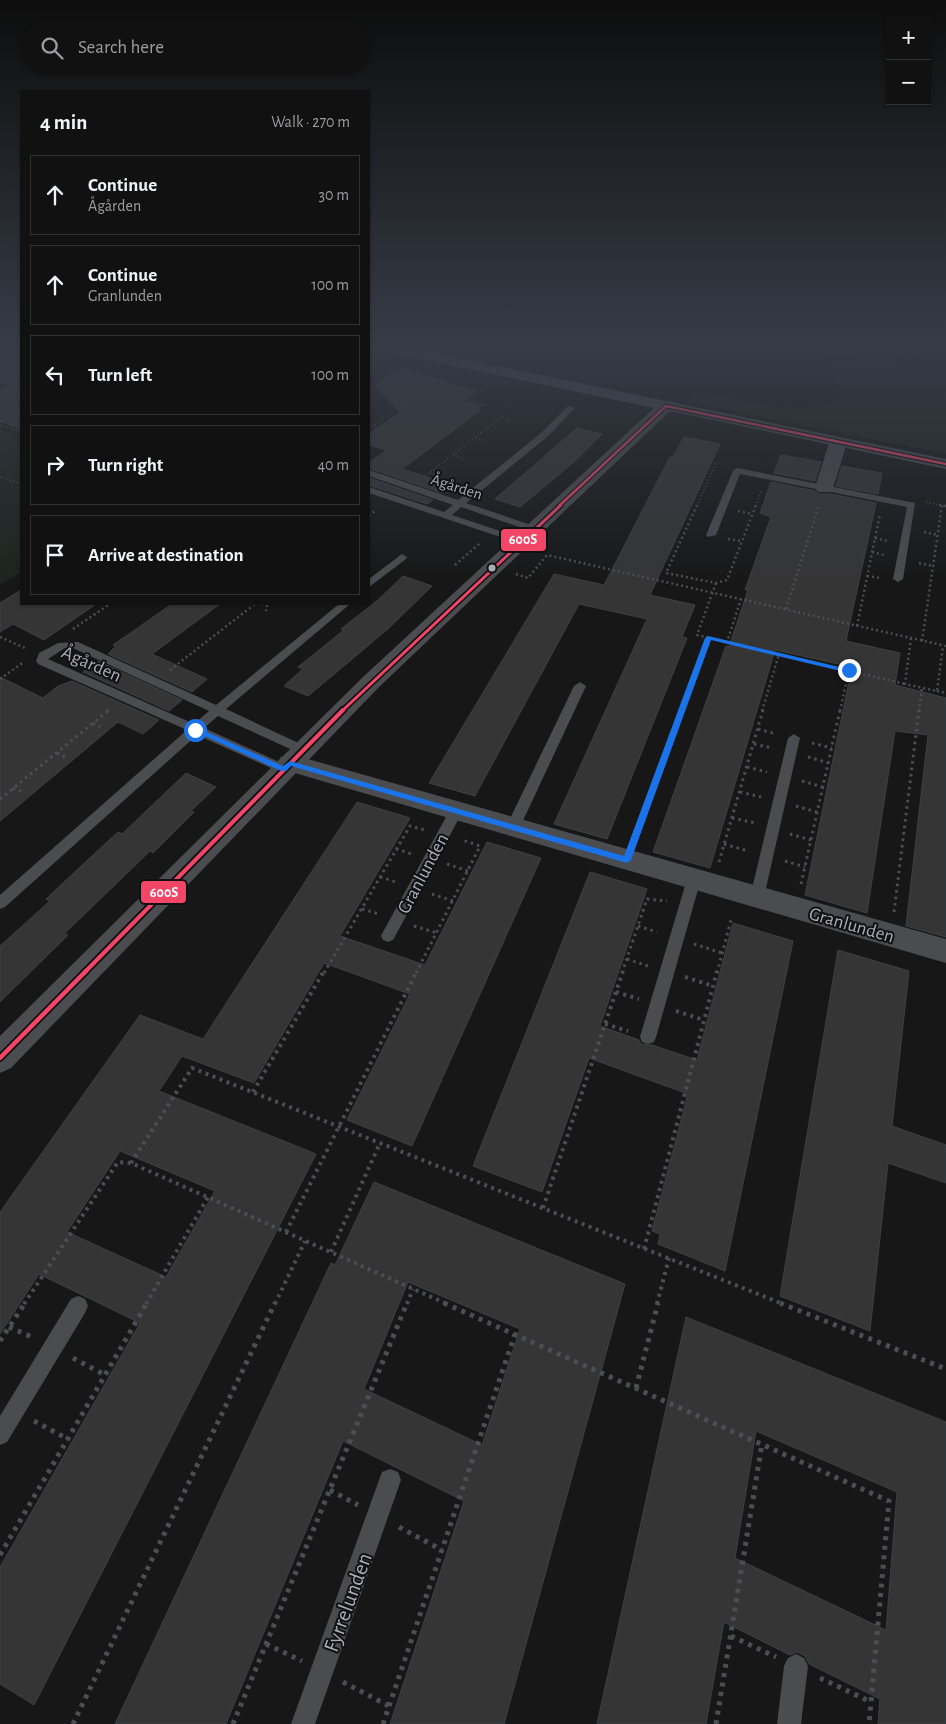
<!DOCTYPE html>
<html lang="en">
<head>
<meta charset="utf-8">
<style>
	:root { --surface:#111; --page:#1a1a1a; --text:#f1f3f6; --muted:#9c9d9f; --line:#303131 }
	body { margin:0; font-family:"Alegreya Sans",sans-serif; background:var(--page); color:var(--text) }
	.controls { position:absolute; right:15px; top:15px; display:grid; overflow:hidden; border-radius:0px; box-shadow:0 1px 4px #0004 }
	.controls button { width:45px; height:45px; display:grid; place-items:center; padding:0; border:0; border-bottom:1px solid var(--line); background:var(--surface); color:var(--text); font:25px sans-serif }
	.stop { position:absolute; width:15px; height:15px; margin:-11px; border:4px solid #1a73e8; border-radius:50%; background:#fff }
	.stop.end { background:#1a73e8; border-color:#fff; box-shadow:0 1px 5px #0008 }
	.list { margin:0; padding:0; list-style:none }
	h2 { display:flex; justify-content:space-between; align-items:center; height:65px; margin:0; padding:0 20px; font-size:21px }
	h2 small { font-size:16px; font-weight:400; color:var(--muted) }
	.list li { display:grid; grid-template-columns:32px 1fr auto; gap:15px; align-items:center; box-sizing:border-box; height:80px; margin:0 10px 10px; padding:0 10px; border:1px solid var(--line); border-radius:0px }
	.list b { display:block; font-size:19px; white-space:nowrap }
	.list p { margin:0; font-size:16px; white-space:nowrap; color:var(--muted) }
	.list em { font-size:16px; font-style:normal; color:var(--muted) }
	.icon { flex:none; width:28px; height:28px; fill:none; stroke:currentColor; stroke-width:2; stroke-linecap:round; stroke-linejoin:round }
	.map { position:relative; flex:none; width:946px; height:1724px; overflow:hidden }
	.search { position:absolute; background:var(--surface); box-shadow:0 1px 4px #0004; left:20px; top:20px; width:350px; height:55px; display:flex; align-items:center; gap:12px; box-sizing:border-box; padding:0 18px; border-radius:28px; color:var(--muted); font-size:19px }
	.panel { position:absolute; background:var(--surface); box-shadow:0 1px 4px #0004; left:20px; top:90px; width:350px; height:515px; border-radius:0px }
	.map>svg:first-child { display:block }
	.green { fill:#1d241e }
	.building { fill:#353536; stroke:#3f4043; fill-rule:evenodd }
	.lines { fill:none; stroke-linecap:round; stroke-linejoin:round }
	.path-far4 { stroke:#4d4e52; stroke-width:2; stroke-dasharray:1 2.5; stroke-linecap:butt }
	.path-far3 { stroke:#4d4e52; stroke-width:2.5; stroke-dasharray:2 3; stroke-linecap:butt }
	.path-far2 { stroke:#4d4e52; stroke-width:3; stroke-dasharray:2.5 4; stroke-linecap:butt }
	.path-far1 { stroke:#4d4e52; stroke-width:4; stroke-dasharray:3 4.5; stroke-linecap:butt }
	.path { stroke:#4d4e52; stroke-width:5; stroke-dasharray:4 5.5; stroke-linecap:butt }
	.service { fill:#4b4c50; fill-rule:evenodd }
	.minor { fill:#4b4c50; fill-rule:evenodd }
	.tertiary { fill:#4b4c50; fill-rule:evenodd }
	.bus-1-far3-casing { stroke:#111113; stroke-width:5 }
	.bus-1-far2-casing { stroke:#111113; stroke-width:6 }
	.bus-1-far1-casing { stroke:#111113; stroke-width:8 }
	.bus-1-casing { stroke:#111113; stroke-width:8 }
	.bus-1-far3 { stroke:#f34667; stroke-width:2.5 }
	.bus-1-far2 { stroke:#f34667; stroke-width:3 }
	.bus-1-far1 { stroke:#f34667; stroke-width:4 }
	.bus-1 { stroke:#f34667; stroke-width:4.5 }
	.route { fill:#1a73e8 }
	.bus-dot { fill:#a8adb8; stroke:#111113; stroke-width:2 }
	.labels { text-anchor:middle; stroke-width:4; stroke-linejoin:round; paint-order:stroke }
	.far-street-label { font-size:16px; fill:#a8adb8; stroke:#111113 }
	.street-label { font-size:19px; fill:#a8adb8; stroke:#111113 }
	.near-street-label { font-size:22px; fill:#a8adb8; stroke:#111113 }
	.line-badge { stroke:#111113; stroke-width:2 }
	.badge-label { font-size:14px; text-anchor:middle; font-weight:bold; fill:#fff }
</style>
</head>
<body>
<div class="map">
<svg width="946" height="1724" viewBox="0 0 946 1724">
	<rect width="100%" height="100%" fill="#171717"/>
	<g class="green">
		<path d="M855,350L877,358L886,365L946,375V454L688,402L692,394C741,392 795,423 842,399L830,372L817,357L828,351Z"/>
		<path d="M0,429L21,437V572L0,585Z"/>
	</g>
	<g class="building">
		<path d="M0,343H21V429L0,421V391L11,385L0,382Z"/>
		<path d="M401,368L476,391L463,401L481,406L478,409L481,410L402,469L452,485L442,493L369,468V463L387,450L369,445V434L400,412L375,386Z"/>
		<path d="M577,428L602,434L574,462L520,507L495,499Z"/>
		<path d="M684,437L720,444L650,595L695,605L682,637L687,638L607,839L554,824L647,619L579,604L475,796L429,783L554,574L604,585L670,457H673Z"/>
		<path d="M781,455L821,462L815,481L774,473Z"/>
		<path d="M842,466L882,473L878,494L836,486Z"/>
		<path d="M369,478L433,500L427,504L369,485Z"/>
		<path d="M771,482L815,491L818,494H830L876,503L846,641L900,653L895,685L946,698V937L906,926L928,735L895,731L867,913L805,895L852,667L775,650L710,868L653,852L726,646L729,647L748,590H745L771,517L760,513Z"/>
		<path d="M403,576L432,586L388,629L308,696L284,686L303,669L298,667L344,630L341,629L378,600Z"/>
		<path d="M21,590V604H96L44,640L13,624L0,632V603Z"/>
		<path d="M172,604H220L152,654L207,679L192,692L108,654L116,646L113,645Z"/>
		<path d="M98,661L182,700L169,711L83,672Z"/>
		<path d="M0,677L43,698L58,686L72,681L159,720L143,734L118,722L0,821Z"/>
		<path d="M186,773L216,787L191,811L194,812L153,853L150,851L65,933L68,935L0,1002V946L50,901L46,899L93,855L118,832L122,834Z"/>
		<path d="M357,802L410,818L340,936L425,965L487,842L541,858L412,1146L347,1120L410,994L324,963L254,1083L182,1056L159,1091L316,1154L34,1705L0,1684V1567L140,1323L39,1274L0,1334V1212L140,1015L203,1039ZM120,1151L215,1191L166,1277L67,1232Z"/>
		<path d="M590,872L647,889L600,1026L639,1040L641,1044L652,1045L697,1060L733,923L793,941L725,1271L658,1244L660,1234L652,1231L688,1094L589,1058L542,1192L473,1166Z"/>
		<path d="M838,950L909,971L892,1126L946,1145V1183L888,1163L870,1331L780,1296Z"/>
		<path d="M374,1182L625,1284L504,1724H390L464,1501L343,1441L226,1724H115L331,1263L335,1265ZM408,1282L520,1329L482,1445L364,1389Z"/>
		<path d="M686,1317L946,1422V1724H878L880,1699L809,1664L805,1656L797,1652L790,1655L724,1622L706,1724H597ZM756,1431L897,1492L886,1630L735,1558Z"/>
	</g>
	<g class="lines">
		<g class="path-far4">
			<path d="M798,343L946,360"/>
			<path d="M369,368L376,363"/>
			<path d="M0,371L21,362"/>
			<path d="M487,386L468,400L483,405L487,404"/>
			<path d="M0,387L16,396H21"/>
			<path d="M0,422L21,411"/>
			<path d="M0,425L21,432"/>
			<path d="M369,429L407,402"/>
			<path d="M476,438L485,441"/>
			<path d="M454,455L464,459"/>
			<path d="M430,473L438,476"/>
			<path d="M425,476L502,417L509,420L508,423"/>
			<path d="M0,477L21,484"/>
			<path d="M926,502L945,506"/>
			<path d="M697,506L716,463"/>
			<path d="M756,506L761,492"/>
		</g>
		<g class="path-far3">
			<path d="M697,505L666,573L716,583L727,580L756,505"/>
			<path d="M939,505L946,506"/>
			<path d="M738,511L752,514"/>
			<path d="M369,516L376,510"/>
			<path d="M924,532L938,535"/>
			<path d="M875,538L887,541"/>
			<path d="M728,539L742,541"/>
			<path d="M872,552L884,555"/>
			<path d="M919,563L933,566"/>
			<path d="M455,565L479,544"/>
			<path d="M516,574L528,578L547,555L946,646"/>
			<path d="M867,576L881,578"/>
			<path d="M716,583L697,635L727,642L741,599"/>
			<path d="M261,604L267,606L266,611"/>
			<path d="M786,609L819,505"/>
			<path d="M857,626L880,514"/>
			<path d="M73,629L110,604"/>
			<path d="M0,637L27,649"/>
			<path d="M911,638L905,684L937,691L943,646"/>
			<path d="M922,641L942,505"/>
			<path d="M727,642L905,684"/>
			<path d="M170,670L255,604"/>
			<path d="M0,679L24,662"/>
			<path d="M937,691L946,693"/>
			<path d="M107,711L110,709"/>
			<path d="M681,711L708,638"/>
			<path d="M762,711L779,654"/>
			<path d="M840,711L849,670"/>
			<path d="M919,711L922,688"/>
		</g>
		<g class="path-far2">
			<path d="M93,723L100,727"/>
			<path d="M758,729L776,734"/>
			<path d="M812,743L832,748"/>
			<path d="M754,744L772,748"/>
			<path d="M57,753L66,758"/>
			<path d="M808,757L829,763"/>
			<path d="M747,767L767,772"/>
			<path d="M802,781L823,787"/>
			<path d="M13,788L21,791"/>
			<path d="M740,792L761,797"/>
			<path d="M0,799L109,710"/>
			<path d="M796,806L817,812"/>
			<path d="M732,818L756,823"/>
			<path d="M790,834L811,840"/>
			<path d="M635,838L682,710"/>
			<path d="M724,844L748,851"/>
			<path d="M396,849L412,854"/>
			<path d="M785,861L805,867"/>
			<path d="M719,862L763,710"/>
			<path d="M447,864L468,871"/>
			<path d="M380,877L396,882"/>
			<path d="M801,884L840,710"/>
			<path d="M432,894L453,901"/>
			<path d="M362,909L379,914"/>
			<path d="M894,912L919,710"/>
			<path d="M414,926L437,933"/>
			<path d="M638,926L657,932"/>
			<path d="M694,944L722,953"/>
			<path d="M627,959L648,966"/>
			<path d="M324,973L410,826L425,830"/>
			<path d="M416,973L480,846L462,840"/>
			<path d="M622,973L647,899L667,901"/>
			<path d="M717,973L731,920"/>
		</g>
		<g class="path-far1">
			<path d="M685,977L713,986"/>
			<path d="M616,992L639,999"/>
			<path d="M676,1011L704,1020"/>
			<path d="M605,1024L628,1031"/>
			<path d="M253,1092L324,971"/>
			<path d="M131,1163L192,1068L783,1304"/>
			<path d="M543,1208L623,971"/>
			<path d="M286,1232L417,971"/>
			<path d="M644,1249L717,971"/>
			<path d="M331,1252L380,1143"/>
			<path d="M24,1304L118,1162L131,1163L447,1304"/>
			<path d="M146,1304L208,1197"/>
			<path d="M275,1304L305,1241"/>
			<path d="M407,1304L413,1289"/>
			<path d="M657,1304L669,1258"/>
		</g>
		<g class="path">
			<path d="M444,1303L889,1501L869,1724"/>
			<path d="M780,1303L946,1369"/>
			<path d="M9,1327L34,1338"/>
			<path d="M0,1341L25,1303"/>
			<path d="M73,1358L105,1375"/>
			<path d="M636,1388L658,1303"/>
			<path d="M34,1421L68,1439"/>
			<path d="M330,1490L358,1505"/>
			<path d="M399,1527L442,1550"/>
			<path d="M0,1555L147,1303"/>
			<path d="M731,1636L776,1657"/>
			<path d="M266,1644L302,1661"/>
			<path d="M820,1678L871,1702"/>
			<path d="M343,1682L389,1706"/>
			<path d="M73,1724L275,1303"/>
			<path d="M233,1724L407,1303"/>
			<path d="M383,1724L515,1334"/>
			<path d="M716,1724L762,1444"/>
		</g>
		<g class="service">
			<path d="M568,406L575,408L547,437L466,503L537,527V531H531L461,507L452,515L524,539V543H518L369,493V487L444,512L453,505L369,476V470L458,500L541,433Z"/>
			<path d="M737,468L915,503L903,579L898,582L893,579L907,507L740,474L716,535L708,537L706,535L733,471Z"/>
			<path d="M402,554L407,557L406,559L369,587V579Z"/>
			<path d="M339,604H350L226,709L307,747L309,750L307,753H299L218,716L204,728L288,766L290,769L288,772H280L197,735L5,907L0,909V895L187,730L38,664L36,661L39,653L58,643L78,642L216,705ZM65,648H73L209,711L194,724L48,659Z"/>
			<path d="M580,682L586,686L520,827L513,832L508,831L506,827L574,686Z"/>
			<path d="M794,734L800,738L764,897L762,901H752L750,897L788,738Z"/>
			<path d="M456,806L463,811L393,940L388,942L383,940L381,936L383,932L451,808Z"/>
			<path d="M694,873L699,875L701,879L656,1037L654,1042L648,1044L642,1042L640,1037L687,879L689,875Z"/>
			<path d="M78,1296L85,1299L88,1306L85,1313L7,1442L0,1445V1416L71,1299Z"/>
			<path d="M390,1469L398,1472L401,1480L315,1724H291L379,1480L382,1472Z"/>
			<path d="M796,1654L804,1658L808,1666L801,1724H777L784,1666L788,1658Z"/>
		</g>
		<g class="minor">
			<path d="M838,438L844,439L847,443L833,488L830,492H818L815,488L829,443L832,439Z"/>
			<path d="M290,754L946,939V963L281,769L277,763L281,757Z"/>
		</g>
		<path class="tertiary" d="M369,343H386L946,459V469L670,411L379,687L11,1068L0,1073V1036L363,677L654,408L369,348Z"/>
		<defs>
			<g id="bus-1-far3">
				<path d="M666,406L946,464"/>
				<path d="M559,506L666,406"/>
			</g>
			<path id="bus-1-far2" d="M342,711L561,505"/>
			<path id="bus-1-far1" d="M84,973L343,710"/>
			<path id="bus-1" d="M0,1058L86,971"/>
		</defs>
		<use href="#bus-1-far3" class="bus-1-far3-casing"/>
		<use href="#bus-1-far2" class="bus-1-far2-casing"/>
		<use href="#bus-1-far1" class="bus-1-far1-casing"/>
		<use href="#bus-1" class="bus-1-casing"/>
		<use href="#bus-1-far3" class="bus-1-far3"/>
		<use href="#bus-1-far2" class="bus-1-far2"/>
		<use href="#bus-1-far1" class="bus-1-far1"/>
		<use href="#bus-1" class="bus-1"/>
	</g>
	<linearGradient id="sky" x2="0" y2="1"><stop stop-color="#0d0d0d"/><stop offset="0.59" stop-color="#363c47"/><stop offset="1" stop-color="#363c47" stop-opacity="0"/></linearGradient>
	<rect width="946" height="584" fill="url(#sky)"/>
	<path class="route" d="M708,636L852,670L849,673L711,640L631,860L627,863L291,766L286,771H281L192,730L198,728L283,766L290,761L624,856L705,638Z"/>
	<circle class="bus-dot" cx="492" cy="568" r="4.5"/>
	<g class="labels">
		<g class="far-street-label">
			<text transform="translate(457 486) rotate(18)" y="6">Ågården</text>
		</g>
		<g class="street-label">
			<text transform="translate(92 663) rotate(24)" y="7">Ågården</text>
			<text transform="translate(422 873) rotate(-62)" y="7">Granlunden</text>
			<text transform="translate(852 924) rotate(16)" y="7">Granlunden</text>
		</g>
		<g class="near-street-label">
			<text transform="translate(347 1602) rotate(-70)" y="8">Fyrrelunden</text>
		</g>
	</g>
	<g class="line-badge">
		<rect x="500" y="528" width="47" height="24" rx="5" fill="#f34667"/>
		<rect x="140" y="880" width="47" height="24" rx="5" fill="#f34667"/>
	</g>
	<g class="badge-label">
		<text x="523" y="544">600S</text>
		<text x="164" y="897">600S</text>
	</g>
</svg>
<div class="controls">
<button>+</button>
<button>−</button>
</div>
<div class="stop" style="left:195px;top:730px"></div>
<div class="stop end" style="left:849px;top:670px"></div>
<div class="search"><svg class="icon" aria-label="search" viewBox="0 0 24 24"><circle cx="10" cy="10" r="6"/><path d="M15 15l6 6"/></svg>Search here</div>
<section class="panel">
<h2>4 min<small>Walk · 270 m</small></h2>
<ul class="list">
<li><svg class="icon" aria-label="ahead" viewBox="0 0 24 24"><path d="M12 20V5M6 11l6-6 6 6"/></svg><div><b>Continue</b><p>Ågården</p></div><em>30 m</em></li>
<li><svg class="icon" aria-label="ahead" viewBox="0 0 24 24"><path d="M12 20V5M6 11l6-6 6 6"/></svg><div><b>Continue</b><p>Granlunden</p></div><em>100 m</em></li>
<li><svg class="icon" aria-label="left" viewBox="0 0 24 24"><path d="M17 20v-9H6M10 6l-5 5 5 5"/></svg><div><b>Turn left</b></div><em>100 m</em></li>
<li><svg class="icon" aria-label="right" viewBox="0 0 24 24"><path d="M7 20v-9h11M14 6l5 5-5 5"/></svg><div><b>Turn right</b></div><em>40 m</em></li>
<li><svg class="icon" aria-label="arrive" viewBox="0 0 24 24"><path d="M6 21V4h12l-3 4 3 4H6"/></svg><div><b>Arrive at destination</b></div></li>
</ul>
</section>
</div>
</body>
</html>
